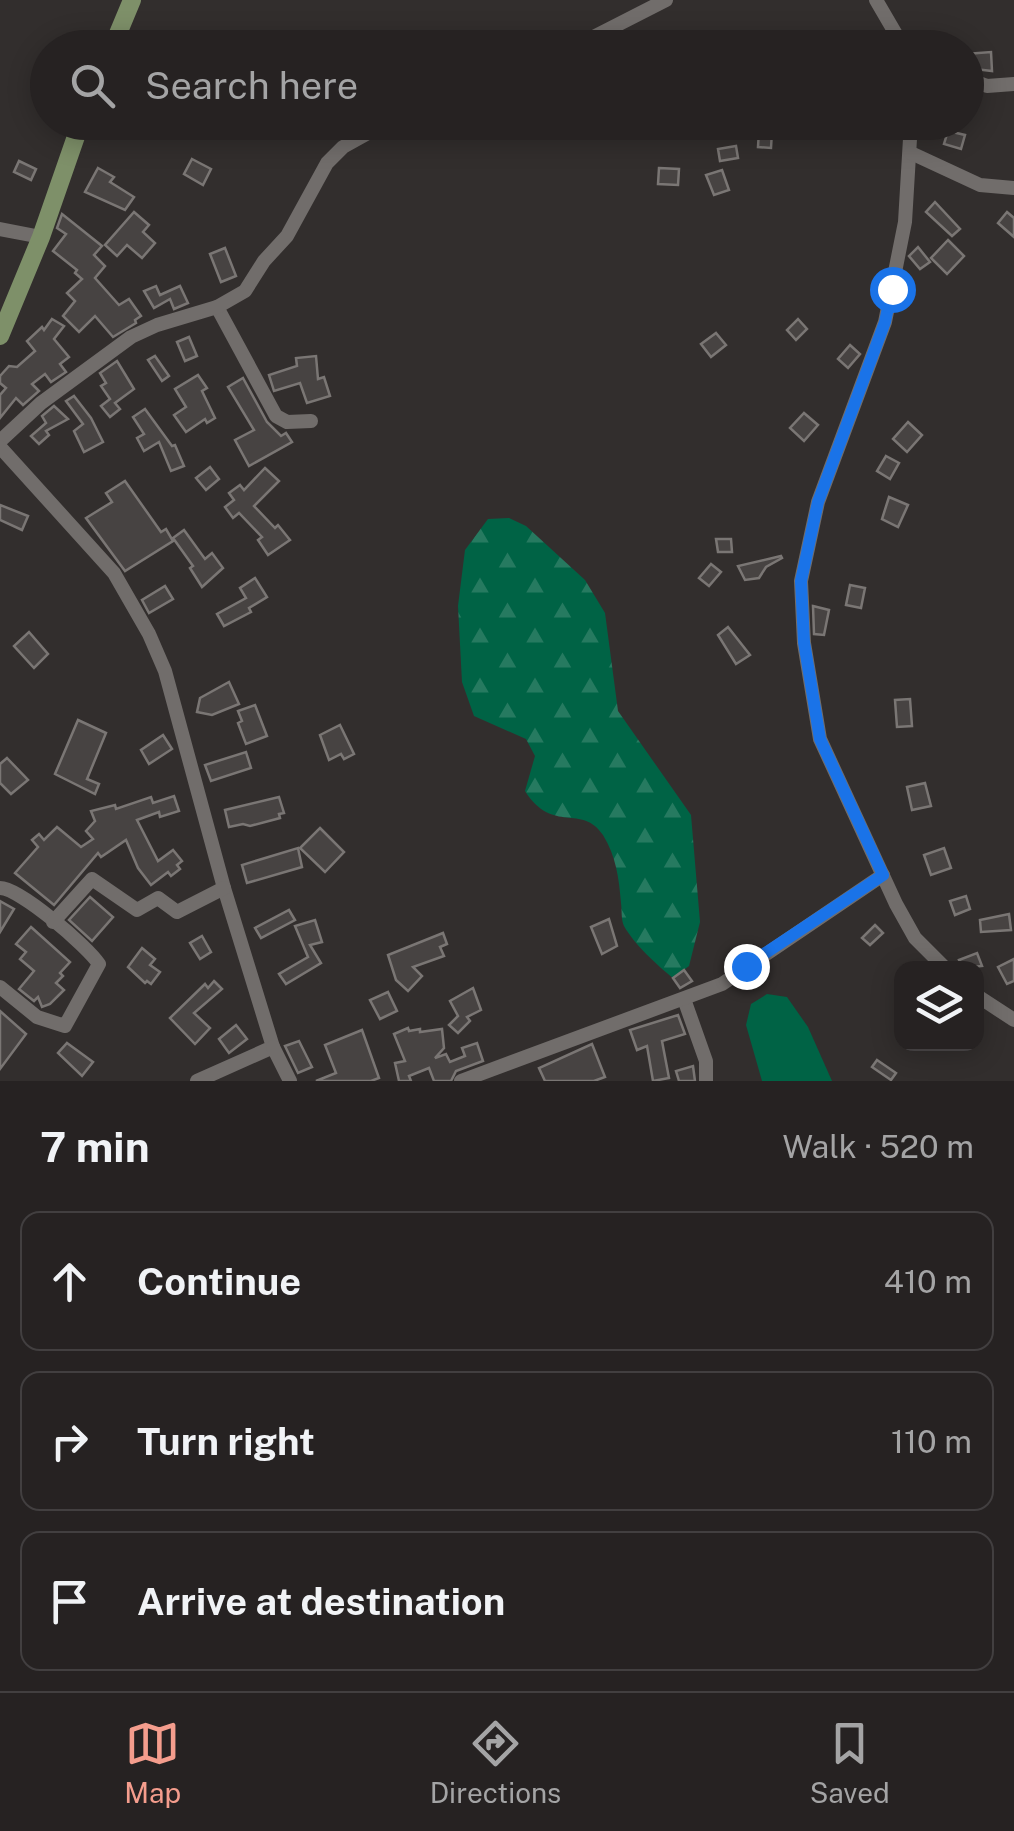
<!DOCTYPE html>
<html lang="en">
<head>
<meta charset="utf-8">
<style>
	:root { --surface:#262222; --page:#2e2a2a; --text:#f1f3f6; --muted:#a4a4a5; --line:#423f40; --accent:#f49d8d }
	body { margin:0; font-family:"Public Sans",sans-serif; background:var(--page); color:var(--text) }
	.controls { position:absolute; right:30px; bottom:30px; display:grid; overflow:hidden; border-radius:20px; box-shadow:0 5px 25px #0003 }
	.controls button { width:90px; height:90px; display:grid; place-items:center; padding:0; border:0; border-bottom:2px solid var(--line); background:var(--surface); color:var(--text); font:50px sans-serif }
	.stop { position:absolute; width:30px; height:30px; margin:-22px; border:8px solid #1a73e8; border-radius:50%; background:#fff }
	.stop.end { background:#1a73e8; border-color:#fff; box-shadow:0 2px 10px #0008 }
	.list { margin:0; padding:0; list-style:none }
	h2 { display:flex; justify-content:space-between; align-items:center; height:130px; margin:0; padding:0 40px; font-size:42px }
	h2 small { font-size:32px; font-weight:400; color:var(--muted) }
	.list li { display:grid; grid-template-columns:65px 1fr auto; gap:30px; align-items:center; box-sizing:border-box; height:140px; margin:0 20px 20px; padding:0 20px; border:2px solid var(--line); border-radius:20px }
	.list b { display:block; font-size:38px; white-space:nowrap }
	.list em { font-size:32px; font-style:normal; color:var(--muted) }
	.icon { flex:none; width:55px; height:55px; fill:none; stroke:currentColor; stroke-width:2; stroke-linecap:round; stroke-linejoin:round }
	.map { position:relative; flex:none; width:1014px; height:1081px; overflow:hidden }
	.search { position:absolute; background:var(--surface); box-shadow:0 5px 25px #0003; left:30px; right:30px; top:30px; height:110px; display:flex; align-items:center; gap:25px; box-sizing:border-box; padding:0 35px; border-radius:55px; color:var(--muted); font-size:38px }
	.sheet { height:610px; background:var(--surface) }
	nav { display:flex; justify-content:space-around; align-items:center; box-sizing:border-box; height:140px; border-top:2px solid var(--line); background:var(--surface); font-size:28px; color:var(--muted) }
	nav a { display:grid; justify-items:center; gap:5px }
	nav .on { color:var(--accent) }
	.map>svg:first-child { display:block }
	.grass { fill:#006345 }
	.forest { fill:url(#forest-firs) }
	.building { fill:#474342; stroke:#7a7674; stroke-width:2.5 }
	.lines { fill:none; stroke-linecap:round; stroke-linejoin:round }
	.minor { stroke:#716d6b; stroke-width:14 }
	.major { stroke:#7e9069; stroke-width:18 }
	.route { stroke:#1a73e8; stroke-width:12 }
</style>
</head>
<body>
<div class="map">
<svg width="1014" height="1081" viewBox="0 0 1014 1081">
	<defs>
		<pattern id="forest-firs" width="22" height="20" patternUnits="userSpaceOnUse" patternTransform="scale(2.5)"><rect width="22" height="20" fill="#006345"/><path d="M5 1l3.5 6h-7zM16 11l3.5 6h-7z" fill="#267a60"/></pattern>
	</defs>
	<rect width="100%" height="100%" fill="#322e2d"/>
	<path class="grass" d="M767,994L787,997L808,1027L832,1081H762L746,1025L751,1004Z"/>
	<path class="forest" d="M509,518L526,526L585,580L605,613L618,711L691,815L700,922L689,966L673,978C657,965 634,944 624,926C621,920 622,910 621,903C619,878 616,856 603,835C582,803 553,835 525,791L535,756L526,739L474,716L462,682L458,606L465,550L488,519Z"/>
	<g class="building">
		<path d="M991,52L992,71L966,68V54Z"/>
		<path d="M759,130L772,131L771,148L758,147Z"/>
		<path d="M948,131L965,135L961,149L944,144Z"/>
		<path d="M736,146L738,158L720,161L718,149Z"/>
		<path d="M192,159L211,169L203,185L184,174Z"/>
		<path d="M19,161L36,169L31,180L14,172Z"/>
		<path d="M98,168L114,177L110,182L134,197L125,210L85,192Z"/>
		<path d="M659,168L679,169L678,185L658,184Z"/>
		<path d="M722,170L729,190L714,195L706,175Z"/>
		<path d="M935,202L960,229L952,236L926,212Z"/>
		<path d="M134,212L149,225L143,232L155,243L142,258L127,245L117,256L105,245Z"/>
		<path d="M1007,212L1014,218V237L998,223Z"/>
		<path d="M62,214L102,246L94,255L105,266L95,278L119,305L129,299L141,316L135,320L136,323L113,337L95,316L79,332L63,316L75,301L67,293L82,279L75,273L77,270L53,251L66,234L57,228Z"/>
		<path d="M948,240L964,256L947,274L931,258Z"/>
		<path d="M918,247L930,262L920,269L909,256Z"/>
		<path d="M225,248L236,276L221,282L210,254Z"/>
		<path d="M156,286L160,295L180,286L188,303L174,309L170,299L154,308L144,291Z"/>
		<path d="M52,319L64,326L54,339L69,357L60,364L66,372L51,382L45,374L32,384L39,391L23,405L16,398L0,418V395L6,388L0,383V376L9,366L17,367L35,351L27,341L42,327L44,330Z"/>
		<path d="M798,319L807,329L796,340L787,330Z"/>
		<path d="M716,333L726,345L711,357L701,344Z"/>
		<path d="M189,337L197,356L185,361L177,342Z"/>
		<path d="M850,345L860,354L848,368L838,359Z"/>
		<path d="M155,356L169,376L162,381L148,360Z"/>
		<path d="M316,356L318,379L324,377L330,396L307,403L300,383L274,391L269,375L297,366L296,358Z"/>
		<path d="M117,361L134,389L115,403L120,409L110,417L101,406L110,399L101,386L106,383L100,373Z"/>
		<path d="M198,375L207,388L202,391L215,418L207,423L205,419L186,432L174,415L186,407L175,389Z"/>
		<path d="M243,378L267,422L281,436L286,433L292,442L249,466L235,440L254,430L228,387Z"/>
		<path d="M74,396L91,418L103,442L84,452L74,431L83,424L66,401Z"/>
		<path d="M54,406L68,419L46,431L49,435L39,444L31,436L46,423L42,416Z"/>
		<path d="M145,409L172,446L175,445L184,466L171,471L159,442L144,451L137,438L144,434L133,417Z"/>
		<path d="M804,413L818,425L804,441L790,428Z"/>
		<path d="M908,422L922,435L907,452L893,439Z"/>
		<path d="M886,456L899,463L890,479L877,471Z"/>
		<path d="M210,467L219,479L206,490L196,478Z"/>
		<path d="M265,468L279,481L254,506L275,528L278,525L290,540L268,555L258,540L262,537L239,513L233,518L225,507L234,500L229,493L240,485L244,490Z"/>
		<path d="M125,481L161,532L166,529L173,541L125,571L86,518L112,502L106,493Z"/>
		<path d="M889,497L908,505L898,527L882,519Z"/>
		<path d="M0,505L28,516L22,530L0,520Z"/>
		<path d="M184,530L205,559L212,553L223,568L202,587L190,568L193,566L173,538Z"/>
		<path d="M716,539H731L732,552H718Z"/>
		<path d="M781,556L782,558L766,567L759,578L745,580L738,566Z"/>
		<path d="M711,564L721,572L709,586L699,578Z"/>
		<path d="M255,578L267,597L249,608L251,612L224,626L217,614L246,598L240,588Z"/>
		<path d="M850,585L865,588L861,608L846,605Z"/>
		<path d="M165,586L173,599L149,613L142,600Z"/>
		<path d="M813,606L829,610L824,635L814,634Z"/>
		<path d="M728,627L750,655L736,664L718,635Z"/>
		<path d="M29,632L48,654L34,668L14,646Z"/>
		<path d="M229,682L239,704L212,715L197,712L200,698Z"/>
		<path d="M910,699L912,726L897,727L895,700Z"/>
		<path d="M255,705L267,736L246,744L238,723L242,721L238,711Z"/>
		<path d="M78,720L106,733L87,779L99,784L95,794L55,774Z"/>
		<path d="M340,725L354,754L344,759L341,754L329,760L320,735Z"/>
		<path d="M163,735L172,749L149,764L141,750Z"/>
		<path d="M246,752L251,768L211,781L205,765Z"/>
		<path d="M7,758L28,780L11,794L0,783V764Z"/>
		<path d="M925,783L931,806L912,810L907,787Z"/>
		<path d="M174,796L179,811L160,817L159,812L137,820L158,861L173,850L182,861L177,865L180,869L171,876L168,872L151,885L138,868L126,840L101,857L98,853L54,905L15,873L38,847L32,840L39,834L44,840L57,827L81,847L93,839L86,831L95,821L91,811L115,805L116,809L151,797L153,803Z"/>
		<path d="M279,797L284,813L279,814L280,818L250,826L243,824L229,827L225,810Z"/>
		<path d="M320,828L344,852L325,872L300,848Z"/>
		<path d="M298,848L302,867L247,883L242,865Z"/>
		<path d="M944,848L951,868L931,875L924,855Z"/>
		<path d="M966,896L970,909L955,915L950,901Z"/>
		<path d="M90,897L113,917L92,941L69,920Z"/>
		<path d="M0,901L14,909L0,932Z"/>
		<path d="M289,910L295,920L261,938L255,928Z"/>
		<path d="M1009,914L1011,930L981,932L980,920Z"/>
		<path d="M609,919L617,946L602,954L591,927Z"/>
		<path d="M315,920L322,942L310,945L321,963L286,984L279,974L308,957L295,926Z"/>
		<path d="M875,925L883,933L870,945L862,938Z"/>
		<path d="M31,927L70,962L60,973L63,976L56,983L64,990L50,1004L42,1007L38,997L34,1001L19,989L34,971L20,959L26,952L16,944Z"/>
		<path d="M443,933L447,944L440,947L444,956L413,967L422,976L408,991L396,980L388,955Z"/>
		<path d="M202,936L211,952L200,959L190,943Z"/>
		<path d="M142,948L155,959L150,965L160,972L151,984L147,981L145,983L128,967Z"/>
		<path d="M977,953L982,966L963,968L959,960Z"/>
		<path d="M1014,959V981L1007,984L998,967Z"/>
		<path d="M684,970L692,981L680,988L673,978Z"/>
		<path d="M214,981L222,989L194,1013L210,1028L195,1044L170,1018L205,984L208,988Z"/>
		<path d="M473,988L481,1010L467,1017L470,1021L458,1033L449,1025L458,1016L450,1001Z"/>
		<path d="M388,992L397,1011L380,1019L370,1000Z"/>
		<path d="M0,1011L26,1034L0,1069Z"/>
		<path d="M678,1015L685,1034L662,1041L669,1078L653,1081L647,1046L637,1050L630,1030Z"/>
		<path d="M236,1025L247,1039L229,1053L219,1039Z"/>
		<path d="M408,1028L409,1031L420,1029V1032L442,1029L444,1048L435,1058L446,1054L450,1062L465,1056L462,1048L477,1043L483,1061L456,1071L451,1081H434L429,1068L409,1076L411,1081H399L395,1063L405,1061L394,1034Z"/>
		<path d="M362,1030L379,1078L371,1081H316L336,1073L325,1045Z"/>
		<path d="M299,1041L312,1067L298,1073L285,1046Z"/>
		<path d="M67,1043L93,1062L82,1076L58,1053Z"/>
		<path d="M592,1044L605,1077L594,1081H545L539,1068Z"/>
		<path d="M877,1060L896,1073L891,1080L872,1067Z"/>
		<path d="M693,1066L695,1081H679L676,1071Z"/>
	</g>
	<g class="lines">
		<g class="minor">
			<path d="M876,0L904,48"/>
			<path d="M572,48L666,0"/>
			<path d="M966,78L987,86L1014,84"/>
			<path d="M863,122L911,130"/>
			<path d="M911,122L905,222L885,322L818,502L801,581L804,643L820,739L896,904L915,938L945,968"/>
			<path d="M911,153L980,185L1014,188"/>
			<path d="M0,229L41,237"/>
			<path d="M217,307L276,416L287,422L311,421"/>
			<path d="M0,441L41,403L131,337L157,325L217,307L245,291L264,261L287,236L327,163L343,147L388,122"/>
			<path d="M0,447L114,573L149,634L165,671L224,888L273,1047L197,1081"/>
			<path d="M0,888C20,888 88,947 99,964L65,1026L37,1017L0,987"/>
			<path d="M53,922L92,879L137,910L158,898L177,912L224,888"/>
			<path d="M976,995L1014,1020"/>
			<path d="M684,999L706,1061V1081"/>
			<path d="M273,1047L290,1081"/>
			<path d="M461,1081L722,984L883,875"/>
		</g>
		<g class="major">
			<path d="M112,48L132,0"/>
			<path d="M0,336L41,237L81,122"/>
		</g>
	</g>
	<g class="lines">
		<path class="route" d="M746,966L883,875L820,739L804,642L801,581L818,502L885,322L892,289"/>
	</g>
</svg>
<div class="controls">
<button><svg class="icon" aria-label="layers" viewBox="0 0 24 24"><path d="M12 4l9 5-9 5-9-5zM3 14l9 5 9-5"/></svg></button>
</div>
<div class="stop" style="left:892px;top:289px"></div>
<div class="stop end" style="left:746px;top:966px"></div>
<div class="search"><svg class="icon" aria-label="search" viewBox="0 0 24 24"><circle cx="10" cy="10" r="6"/><path d="M15 15l6 6"/></svg>Search here</div>
</div>
<section class="sheet">
<h2>7 min<small>Walk · 520 m</small></h2>
<ul class="list">
<li><svg class="icon" aria-label="ahead" viewBox="0 0 24 24"><path d="M12 20V5M6 11l6-6 6 6"/></svg><div><b>Continue</b></div><em>410 m</em></li>
<li><svg class="icon" aria-label="right" viewBox="0 0 24 24"><path d="M7 20v-9h11M14 6l5 5-5 5"/></svg><div><b>Turn right</b></div><em>110 m</em></li>
<li><svg class="icon" aria-label="arrive" viewBox="0 0 24 24"><path d="M6 21V4h12l-3 4 3 4H6"/></svg><div><b>Arrive at destination</b></div></li>
</ul>
</section>
<nav>
<a class="on"><svg class="icon" aria-label="map" viewBox="0 0 24 24"><path d="M3 6l6-2 6 2 6-2v14l-6 2-6-2-6 2zM9 4v14M15 6v14"/></svg>Map</a>
<a><svg class="icon" aria-label="directions" viewBox="0 0 24 24"><path d="M12 3l9 9-9 9-9-9zM9 14v-3h6M13 9l2 2-2 2"/></svg>Directions</a>
<a><svg class="icon" aria-label="saved" viewBox="0 0 24 24"><path d="M7 4h10v16l-5-4-5 4z"/></svg>Saved</a>
</nav>
</body>
</html>
